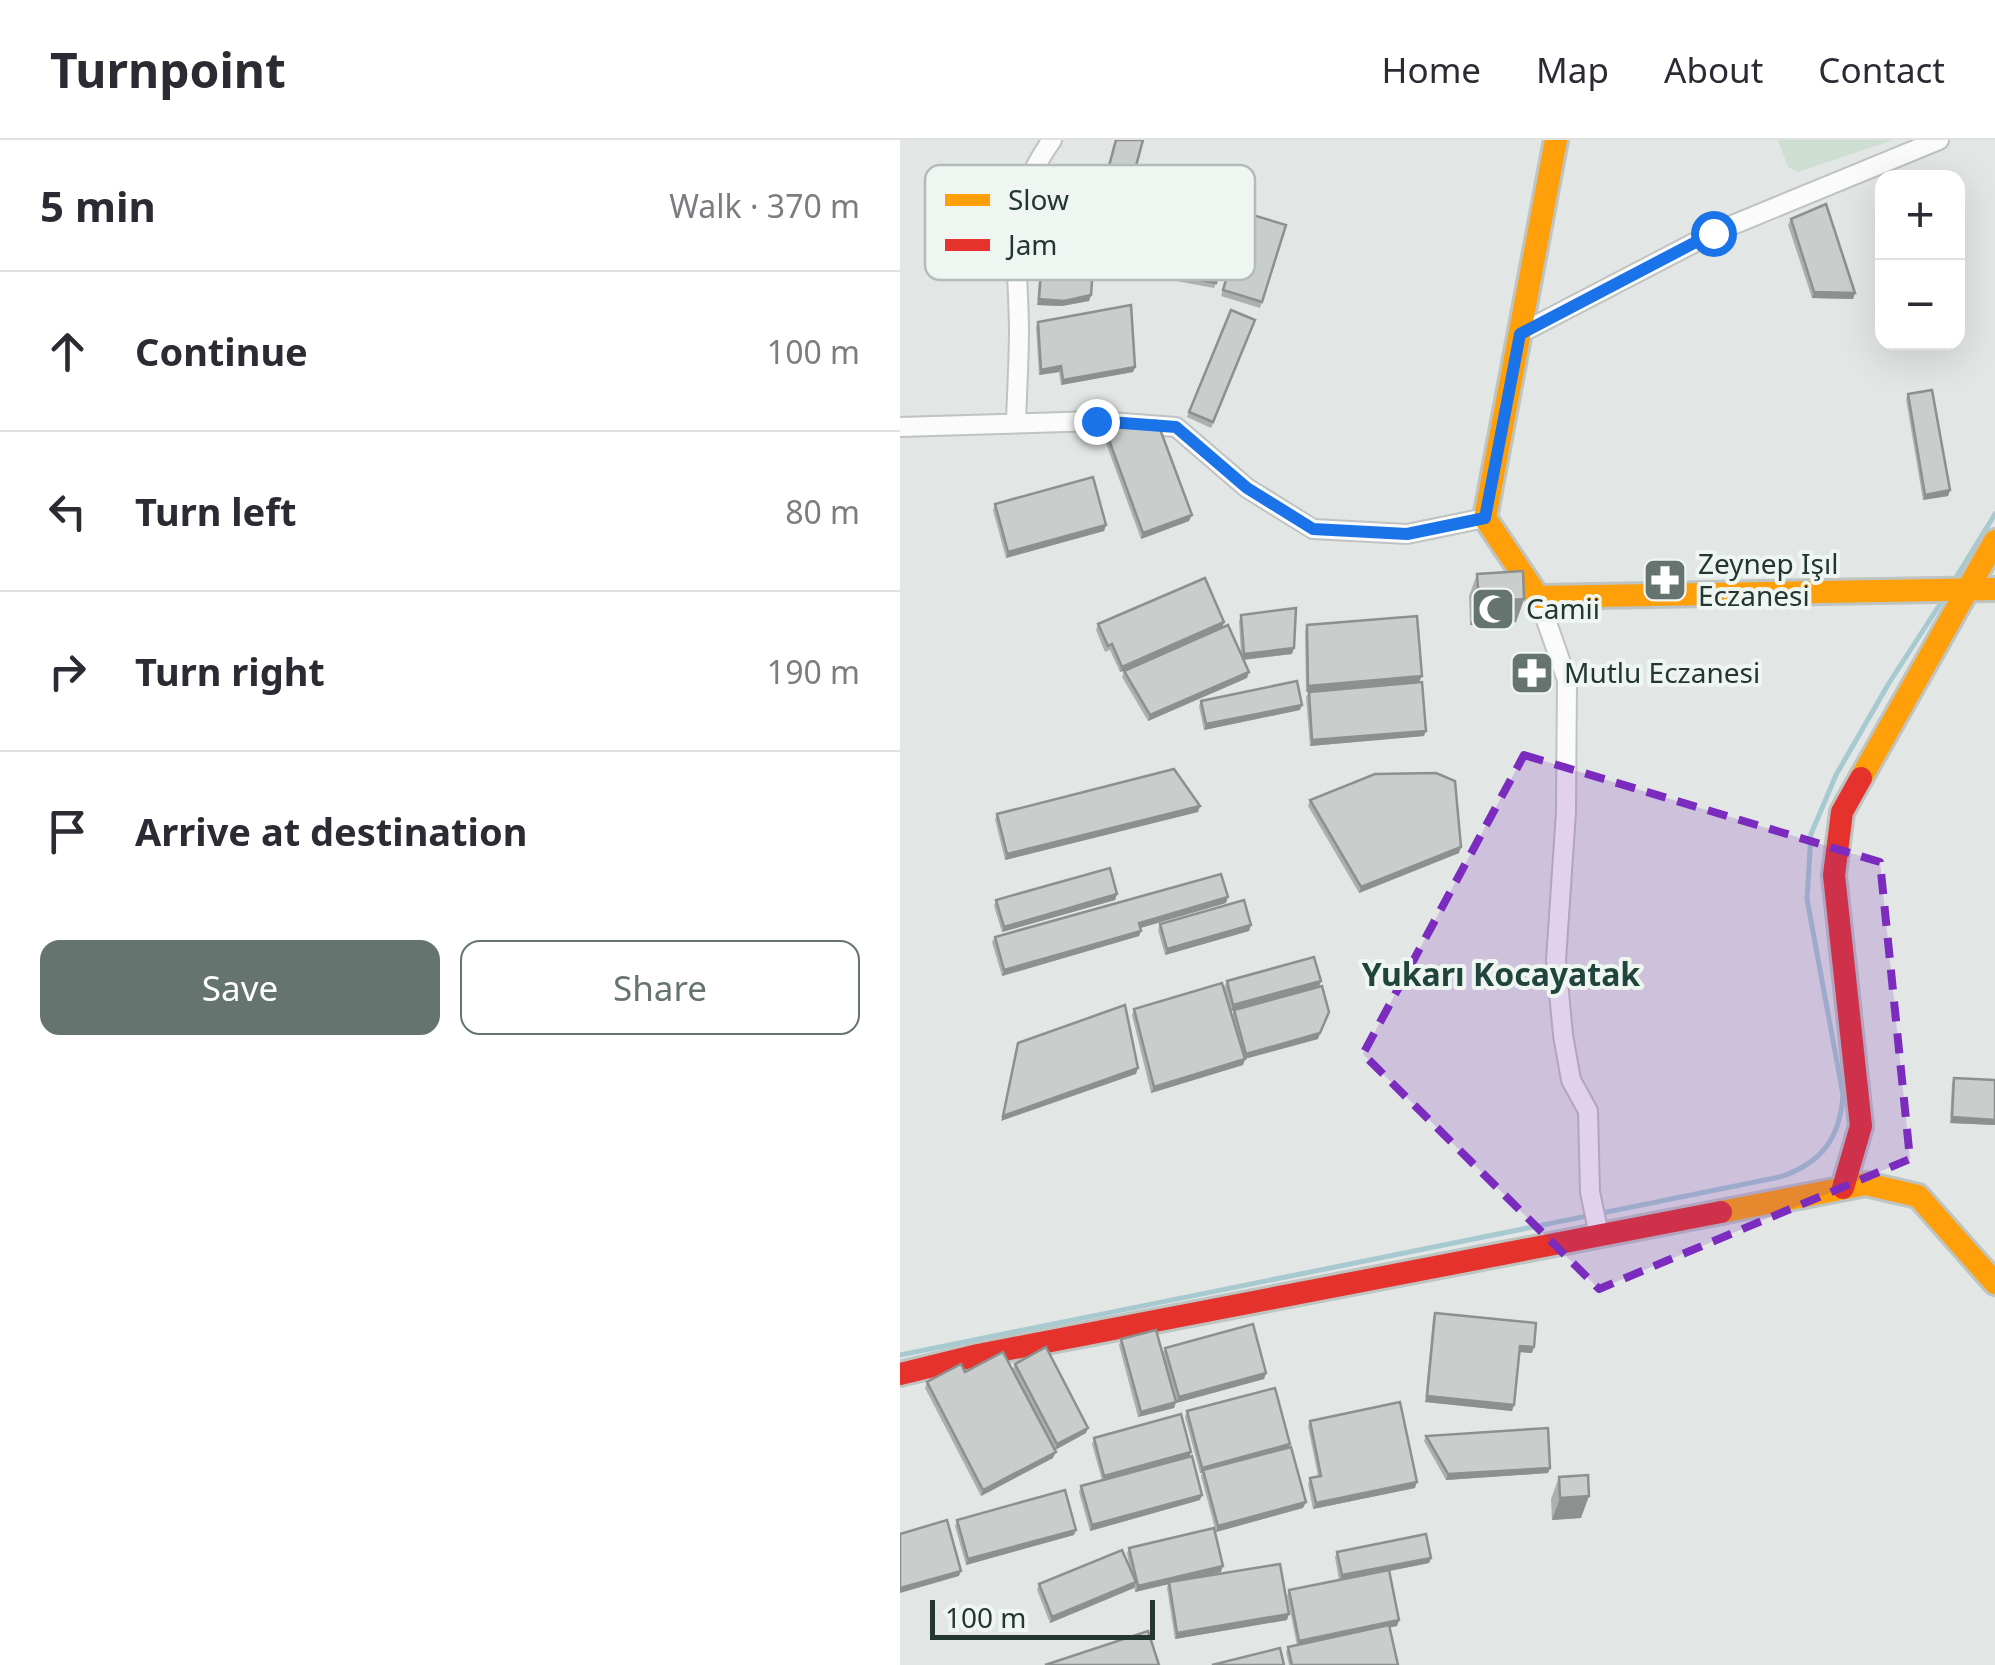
<!DOCTYPE html>
<html lang="en">
<head>
<meta charset="utf-8">
<style>
	:root { --surface:#fff; --page:#f2f2f3; --text:#2b2b33; --muted:#7c7c81; --line:#e1e1e2; --accent:#667470 }
	body { margin:0; font-family:"Noto Sans",sans-serif; background:var(--page); color:var(--text) }
	.controls { position:absolute; right:30px; top:30px; display:grid; overflow:hidden; border-radius:20px; box-shadow:0 10px 40px #0002 }
	.controls button { width:90px; height:90px; display:grid; place-items:center; padding:0; border:0; border-bottom:2px solid var(--line); background:var(--surface); color:var(--text); font:50px sans-serif }
	.scale { position:absolute; left:30px; bottom:25px; width:225px; box-sizing:border-box; padding-left:10px; border:5px solid #233631; border-top:0; font-size:28px; line-height:35px; white-space:nowrap; color:#233631; -webkit-text-stroke:8px #eff6f2; paint-order:stroke }
	.stop { position:absolute; width:30px; height:30px; margin:-22px; border:8px solid #1a73e8; border-radius:50%; background:#fff }
	.stop.end { background:#1a73e8; border-color:#fff; box-shadow:0 2px 10px #0008 }
	.list { margin:0; padding:0; list-style:none }
	h2 { display:flex; justify-content:space-between; align-items:center; height:130px; margin:0; padding:0 40px; font-size:42px }
	h2 small { font-size:32px; font-weight:400; color:var(--muted) }
	.list li { display:grid; grid-template-columns:65px 1fr auto; gap:30px; align-items:center; box-sizing:border-box; height:160px; padding:0 40px; border-top:2px solid var(--line) }
	.list b { display:block; font-size:38px; white-space:nowrap }
	.list em { font-size:32px; font-style:normal; color:var(--muted) }
	.actions { display:flex; gap:20px; padding:30px 40px }
	.actions a { flex:1; padding:22px 0; border:2px solid var(--accent); border-radius:20px; text-align:center; font-size:35px; color:var(--accent) }
	.actions .main { background:var(--accent); color:#fff }
	.icon { flex:none; width:55px; height:55px; fill:none; stroke:currentColor; stroke-width:2; stroke-linecap:round; stroke-linejoin:round }
	.map { position:relative; flex:none; width:1095px; height:1525px; overflow:hidden }
	header { display:flex; align-items:center; gap:60px; box-sizing:border-box; height:140px; padding:0 50px; background:var(--surface); border-bottom:2px solid var(--line) }
	header strong { font-size:48px }
	nav { display:flex; gap:55px; margin-inline-start:auto; font-size:35px }
	main { display:flex }
	aside { flex:1; background:var(--surface) }
	.map>svg:first-child { display:block }
	.green { fill:#cdded2 }
	.lines { fill:none; stroke-linecap:round; stroke-linejoin:round }
	.stream { stroke:#a7cad0; stroke-width:5 }
	.street-casing { stroke:#bfc3c1; stroke-width:22 }
	.slow-casing { stroke:#bec4c1; stroke-width:28 }
	.jam-casing { stroke:#bec4c1; stroke-width:28 }
	.street { stroke:#fbfbfb; stroke-width:18 }
	.slow { stroke:#ff9f0a; stroke-width:22 }
	.jam { stroke:#e5322d; stroke-width:22 }
	.wall { fill:#adb0af }
	.shaded-wall { fill:#8d908e }
	.building { fill:#c9cdcb; stroke:#8d908e; stroke-width:2.5 }
	.route { stroke:#1a73e8; stroke-width:12 }
	.marked { fill:#7b2cbf; fill-opacity:0.2; stroke:#7b2cbf; stroke-width:8; stroke-dasharray:20 12; stroke-linejoin:round }
	.labels { text-anchor:middle; stroke-width:8; stroke-linejoin:round; paint-order:stroke }
	.poi-label { font-size:28px; fill:#233631; stroke:#eff6f2; text-anchor:start }
	.quarter-label { font-size:32px; font-weight:bold; fill:#21453d; stroke:#eff6f2 }
	.key { fill:#eff6f2; stroke:#b2bcb8; stroke-width:2.5 }
	.key-label { font-size:28px; fill:#233631 }
</style>
</head>
<body>
<header>
<strong>Turnpoint</strong>
<nav><a>Home</a><a>Map</a><a>About</a><a>Contact</a></nav>
</header>
<main>
<aside>
<h2>5 min<small>Walk · 370 m</small></h2>
<ul class="list">
<li><svg class="icon" aria-label="ahead" viewBox="0 0 24 24"><path d="M12 20V5M6 11l6-6 6 6"/></svg><div><b>Continue</b></div><em>100 m</em></li>
<li><svg class="icon" aria-label="left" viewBox="0 0 24 24"><path d="M17 20v-9H6M10 6l-5 5 5 5"/></svg><div><b>Turn left</b></div><em>80 m</em></li>
<li><svg class="icon" aria-label="right" viewBox="0 0 24 24"><path d="M7 20v-9h11M14 6l5 5-5 5"/></svg><div><b>Turn right</b></div><em>190 m</em></li>
<li><svg class="icon" aria-label="arrive" viewBox="0 0 24 24"><path d="M6 21V4h12l-3 4 3 4H6"/></svg><div><b>Arrive at destination</b></div></li>
</ul>
<div class="actions"><a class="main">Save</a><a>Share</a></div>
</aside>
<div class="map">
<svg width="1095" height="1525" viewBox="0 0 1095 1525">
	<rect width="100%" height="100%" fill="#e2e6e4"/>
	<path class="green" d="M878,0H993L898,32L888,27Z"/>
	<g class="lines">
		<g class="stream">
			<path d="M1052,444L1095,374"/>
			<path d="M0,1215L880,1037C922,1023 940,998 943,955L907,759L911,694L936,635L989,543L1044,458"/>
		</g>
		<defs>
			<g id="street">
				<path d="M619,194L813,93L1039,0"/>
				<path d="M116,282C117,251 119,219 119,188C118,114 105,65 152,0"/>
				<path d="M0,287L196,281L276,287L347,348L413,389L507,394L585,378"/>
				<path d="M638,457L667,540L666,672L656,820L663,895L671,940L688,971L690,1052L698,1090"/>
			</g>
			<g id="slow">
				<path d="M656,0L585,378L638,457L1095,449"/>
				<path d="M961,638L1095,401"/>
				<path d="M821,1072L966,1044L1018,1056L1095,1143"/>
			</g>
			<g id="jam">
				<path d="M943,1048L961,986L934,735L942,672L961,638"/>
				<path d="M0,1234L78,1215L821,1072"/>
			</g>
		</defs>
		<use href="#street" class="street-casing"/>
		<use href="#slow" class="slow-casing"/>
		<use href="#jam" class="jam-casing"/>
		<use href="#street" class="street"/>
		<use href="#slow" class="slow"/>
		<use href="#jam" class="jam"/>
	</g>
	<g class="wall">
		<path d="M215,0H243L222,75L197,68Z"/>
		<path d="M146,68L191,155L189,161L162,166L137,165L144,74Z"/>
		<path d="M346,73L362,162L360,168L321,156Z"/>
		<path d="M891,79L955,153L953,159L912,158L888,85Z"/>
		<path d="M250,81L316,143L314,148L239,134Z"/>
		<path d="M331,170L355,180L311,288L287,277Z"/>
		<path d="M138,182L235,227L233,232L161,245L159,232L139,235L136,187Z"/>
		<path d="M1008,254L1050,350L1048,356L1023,360L1006,259Z"/>
		<path d="M205,289L289,381L241,399L203,295Z"/>
		<path d="M95,364L206,385L204,391L106,418L93,370Z"/>
		<path d="M577,434L624,459L616,482L570,485L569,456Z"/>
		<path d="M341,475L392,514L343,520L349,532L347,538L248,581L222,537L224,531L341,515L339,481Z"/>
		<path d="M324,482L322,488L220,532L210,510L205,512L196,490L198,484Z"/>
		<path d="M407,485L519,542L406,552L405,491Z"/>
		<path d="M409,552L524,596L410,606L406,557Z"/>
		<path d="M301,561L400,570L304,590L299,566Z"/>
		<path d="M410,660L559,713L459,753L408,666Z"/>
		<path d="M300,666L298,672L105,720L95,679L97,674Z"/>
		<path d="M217,754L215,760L102,792L94,766L96,760Z"/>
		<path d="M326,763L240,788L239,796L102,836L92,802L95,797Z"/>
		<path d="M260,784L351,785L349,791L265,815L258,790Z"/>
		<path d="M327,841H421L419,847L331,871L324,847Z"/>
		<path d="M234,869L332,876L334,870L418,899L345,919L343,925L251,953L232,875Z"/>
		<path d="M1054,938L1095,940V985L1050,983L1052,943Z"/>
		<path d="M535,1173L632,1213L619,1212L612,1271L525,1262L533,1178Z"/>
		<path d="M221,1199L276,1262L274,1268L238,1277L219,1205Z"/>
		<path d="M265,1208L366,1233L364,1239L276,1263L263,1213Z"/>
		<path d="M115,1224L186,1293L155,1310L113,1229Z"/>
		<path d="M65,1232L153,1318L81,1356L25,1248L27,1242Z"/>
		<path d="M287,1271L389,1307L403,1368L316,1392L301,1336L302,1333H300L285,1277Z"/>
		<path d="M410,1281L515,1348L413,1369L408,1344L410,1338L418,1336L408,1286Z"/>
		<path d="M526,1296L650,1328L648,1333L546,1340L524,1301Z"/>
		<path d="M194,1298L289,1316L300,1360L190,1391L179,1352L181,1346L202,1340L192,1304Z"/>
		<path d="M659,1337L681,1378L652,1380L651,1359Z"/>
		<path d="M57,1380L174,1395L66,1425L55,1386Z"/>
		<path d="M229,1408L321,1432L289,1439L387,1480L275,1499L267,1448L268,1444L235,1452L234,1446V1448L150,1483L137,1450L139,1444L230,1429L227,1413Z"/>
		<path d="M437,1412L531,1418L529,1423L489,1431L499,1480L497,1486L490,1487L498,1525H389L386,1512L388,1507L397,1505L387,1456L389,1450L439,1440L435,1417Z"/>
	</g>
	<g class="shaded-wall">
		<path d="M914,152L955,153L953,159L912,158Z"/>
		<path d="M191,155L189,161L162,166L137,165L139,159Z"/>
		<path d="M161,226L159,232L139,235L141,230Z"/>
		<path d="M235,227L233,232L161,245L163,240Z"/>
		<path d="M1050,350L1048,356L1023,360L1025,355Z"/>
		<path d="M292,375L289,381L241,399L243,393Z"/>
		<path d="M206,385L204,391L106,418L108,412Z"/>
		<path d="M624,459L616,482L570,485L579,462Z"/>
		<path d="M324,482L322,488L220,532L222,527Z"/>
		<path d="M394,508L392,514L341,520L344,514Z"/>
		<path d="M349,532L347,538L248,581L250,575Z"/>
		<path d="M522,536L519,542L406,552L408,546Z"/>
		<path d="M402,565L400,570L304,590L306,584Z"/>
		<path d="M526,591L524,596L410,606L412,600Z"/>
		<path d="M300,666L298,672L105,720L107,714Z"/>
		<path d="M561,707L559,713L459,753L461,747Z"/>
		<path d="M217,754L215,760L102,792L104,787Z"/>
		<path d="M328,757L326,763L237,789L239,783Z"/>
		<path d="M351,785L349,791L265,815L267,809Z"/>
		<path d="M241,791L239,796L102,836L104,830Z"/>
		<path d="M421,841L419,847L331,871L333,865Z"/>
		<path d="M429,872L418,899L344,919L346,914Z"/>
		<path d="M345,919L343,925L251,953L254,947Z"/>
		<path d="M238,928L236,934L101,981L103,976Z"/>
		<path d="M1052,977L1095,980V985L1050,983Z"/>
		<path d="M620,1206L634,1207L632,1213L618,1212Z"/>
		<path d="M366,1233L364,1239L276,1263L279,1257Z"/>
		<path d="M527,1256L614,1265L612,1271L525,1262Z"/>
		<path d="M276,1262L274,1268L238,1277L241,1272Z"/>
		<path d="M188,1288L186,1293L155,1310L157,1304Z"/>
		<path d="M390,1304L388,1310L300,1333L302,1328Z"/>
		<path d="M156,1312L153,1318L81,1356L83,1350Z"/>
		<path d="M291,1312L289,1318L202,1342L204,1336Z"/>
		<path d="M650,1328L648,1333L546,1340L548,1334Z"/>
		<path d="M517,1342L515,1348L413,1369L416,1363Z"/>
		<path d="M302,1355L300,1360L190,1391L192,1385Z"/>
		<path d="M689,1356L681,1378L652,1380L660,1358Z"/>
		<path d="M406,1362L403,1368L316,1392L318,1386Z"/>
		<path d="M176,1390L174,1395L66,1425L68,1419Z"/>
		<path d="M531,1418L529,1423L440,1441L442,1435Z"/>
		<path d="M323,1426L321,1432L235,1452L238,1446Z"/>
		<path d="M61,1431L59,1436L0,1453V1448Z"/>
		<path d="M236,1442L234,1448L150,1483L152,1477Z"/>
		<path d="M389,1474L387,1480L275,1499L277,1493Z"/>
		<path d="M499,1480L497,1486L397,1507L399,1501Z"/>
	</g>
	<g class="building">
		<path d="M216,0H243L224,70L199,63Z"/>
		<path d="M926,64L955,153L914,152L891,79Z"/>
		<path d="M146,68L197,72L191,155L164,161L139,159Z"/>
		<path d="M346,73L386,85L362,162L323,150Z"/>
		<path d="M250,81L325,96L316,143L241,128Z"/>
		<path d="M231,165L235,227L163,240L161,226L141,230L138,182Z"/>
		<path d="M331,170L355,180L313,282L289,272Z"/>
		<path d="M1032,250L1050,350L1025,355L1008,254Z"/>
		<path d="M230,280L257,281L292,375L243,393L205,289Z"/>
		<path d="M193,337L206,385L108,412L95,364Z"/>
		<path d="M623,431L624,459L579,462L577,434Z"/>
		<path d="M305,438L324,482L222,527L212,504L208,506L198,484Z"/>
		<path d="M396,468L394,508L344,514L341,475Z"/>
		<path d="M517,476L522,536L408,546L407,485Z"/>
		<path d="M328,485L349,532L250,575L224,531Z"/>
		<path d="M397,541L402,565L306,584L301,561Z"/>
		<path d="M522,542L526,591L412,600L409,552Z"/>
		<path d="M274,629L300,666L107,714L97,674Z"/>
		<path d="M536,633L555,641L561,707L461,747L410,660L475,634Z"/>
		<path d="M210,728L217,754L104,787L96,760Z"/>
		<path d="M321,734L328,757L239,783L241,791L104,830L95,797Z"/>
		<path d="M344,760L351,785L267,809L260,784Z"/>
		<path d="M414,817L421,841L333,865L327,841Z"/>
		<path d="M322,843L345,919L254,947L234,869Z"/>
		<path d="M422,846L429,872L420,893L346,914L334,870Z"/>
		<path d="M225,865L238,928L103,976L118,903Z"/>
		<path d="M1054,938L1095,940V980L1052,977Z"/>
		<path d="M535,1173L636,1183L634,1207L620,1206L614,1265L527,1256Z"/>
		<path d="M353,1184L366,1233L279,1257L265,1208Z"/>
		<path d="M256,1190L276,1262L241,1272L221,1199Z"/>
		<path d="M146,1207L188,1288L157,1304L115,1224Z"/>
		<path d="M103,1212L156,1312L83,1350L27,1242L61,1224L65,1232Z"/>
		<path d="M375,1248L390,1304L302,1328L287,1271Z"/>
		<path d="M500,1262L517,1342L416,1363L410,1338L421,1336L410,1281Z"/>
		<path d="M281,1274L291,1312L204,1336L194,1298Z"/>
		<path d="M648,1288L650,1328L548,1334L526,1296Z"/>
		<path d="M391,1307L406,1362L318,1386L303,1330Z"/>
		<path d="M292,1316L302,1355L192,1385L181,1346Z"/>
		<path d="M688,1335L689,1356L660,1358L659,1337Z"/>
		<path d="M165,1350L176,1390L68,1419L57,1380Z"/>
		<path d="M47,1380L61,1431L0,1448V1394Z"/>
		<path d="M314,1388L323,1426L238,1446L229,1408Z"/>
		<path d="M526,1394L531,1418L442,1435L437,1412Z"/>
		<path d="M222,1410L236,1442L152,1477L139,1444Z"/>
		<path d="M380,1424L389,1474L277,1493L269,1442Z"/>
		<path d="M489,1430L499,1480L399,1501L389,1450Z"/>
		<path d="M489,1485L498,1525H392L388,1507Z"/>
		<path d="M248,1491L259,1525H145Z"/>
		<path d="M380,1508L384,1525H312Z"/>
	</g>
	<g class="lines">
		<path class="route" d="M196,281L276,287L347,348L413,389L507,394L585,378L620,194L813,93"/>
	</g>
	<path class="marked" d="M624,615L980,722L1010,1019L699,1149L463,914Z"/>
	<defs>
		<symbol id="pharmacy-square" viewBox="-11 -11 22 22"><rect x="-9" y="-9" width="18" height="18" rx="4" fill="#667470" stroke="#eff6f2"/><path d="M-2-6h4v4h4v4h-4v4h-4v-4h-4v-4h4Z" fill="#fff"/></symbol>
		<symbol id="mosque-square" viewBox="-11 -11 22 22"><rect x="-9" y="-9" width="18" height="18" rx="4" fill="#667470" stroke="#eff6f2"/><path d="M3.5-4.9A6 6 0 1 0 3.5 4.9A5 5 0 1 1 3.5-4.9Z" fill="#fff"/></symbol>
	</defs>
	<g fill-rule="evenodd">
		<use href="#pharmacy-square" x="740" y="415" width="50" height="50"/>
		<use href="#mosque-square" x="568" y="444" width="50" height="50"/>
		<use href="#pharmacy-square" x="607" y="508" width="50" height="50"/>
	</g>
	<g class="labels">
		<g class="poi-label">
			<text x="798" y="434">Zeynep Işıl<tspan x="798" dy="32">Eczanesi</tspan></text>
			<text x="626" y="479">Camii</text>
			<text x="664" y="543">Mutlu Eczanesi</text>
		</g>
		<g class="quarter-label">
			<text x="601" y="846">Yukarı Kocayatak</text>
		</g>
	</g>
	<rect x="25" y="25" width="330" height="115" rx="15" class="key"/>
	<rect x="45" y="54" width="45" height="12" fill="#ff9f0a"/>
	<rect x="45" y="99" width="45" height="12" fill="#e5322d"/>
	<g class="key-label">
		<text x="108" y="70">Slow</text>
		<text x="108" y="115">Jam</text>
	</g>
</svg>
<div class="controls">
<button>+</button>
<button>−</button>
</div>
<div class="scale">100 m</div>
<div class="stop" style="left:813px;top:93px"></div>
<div class="stop end" style="left:196px;top:281px"></div>
</div>
</main>
</body>
</html>
